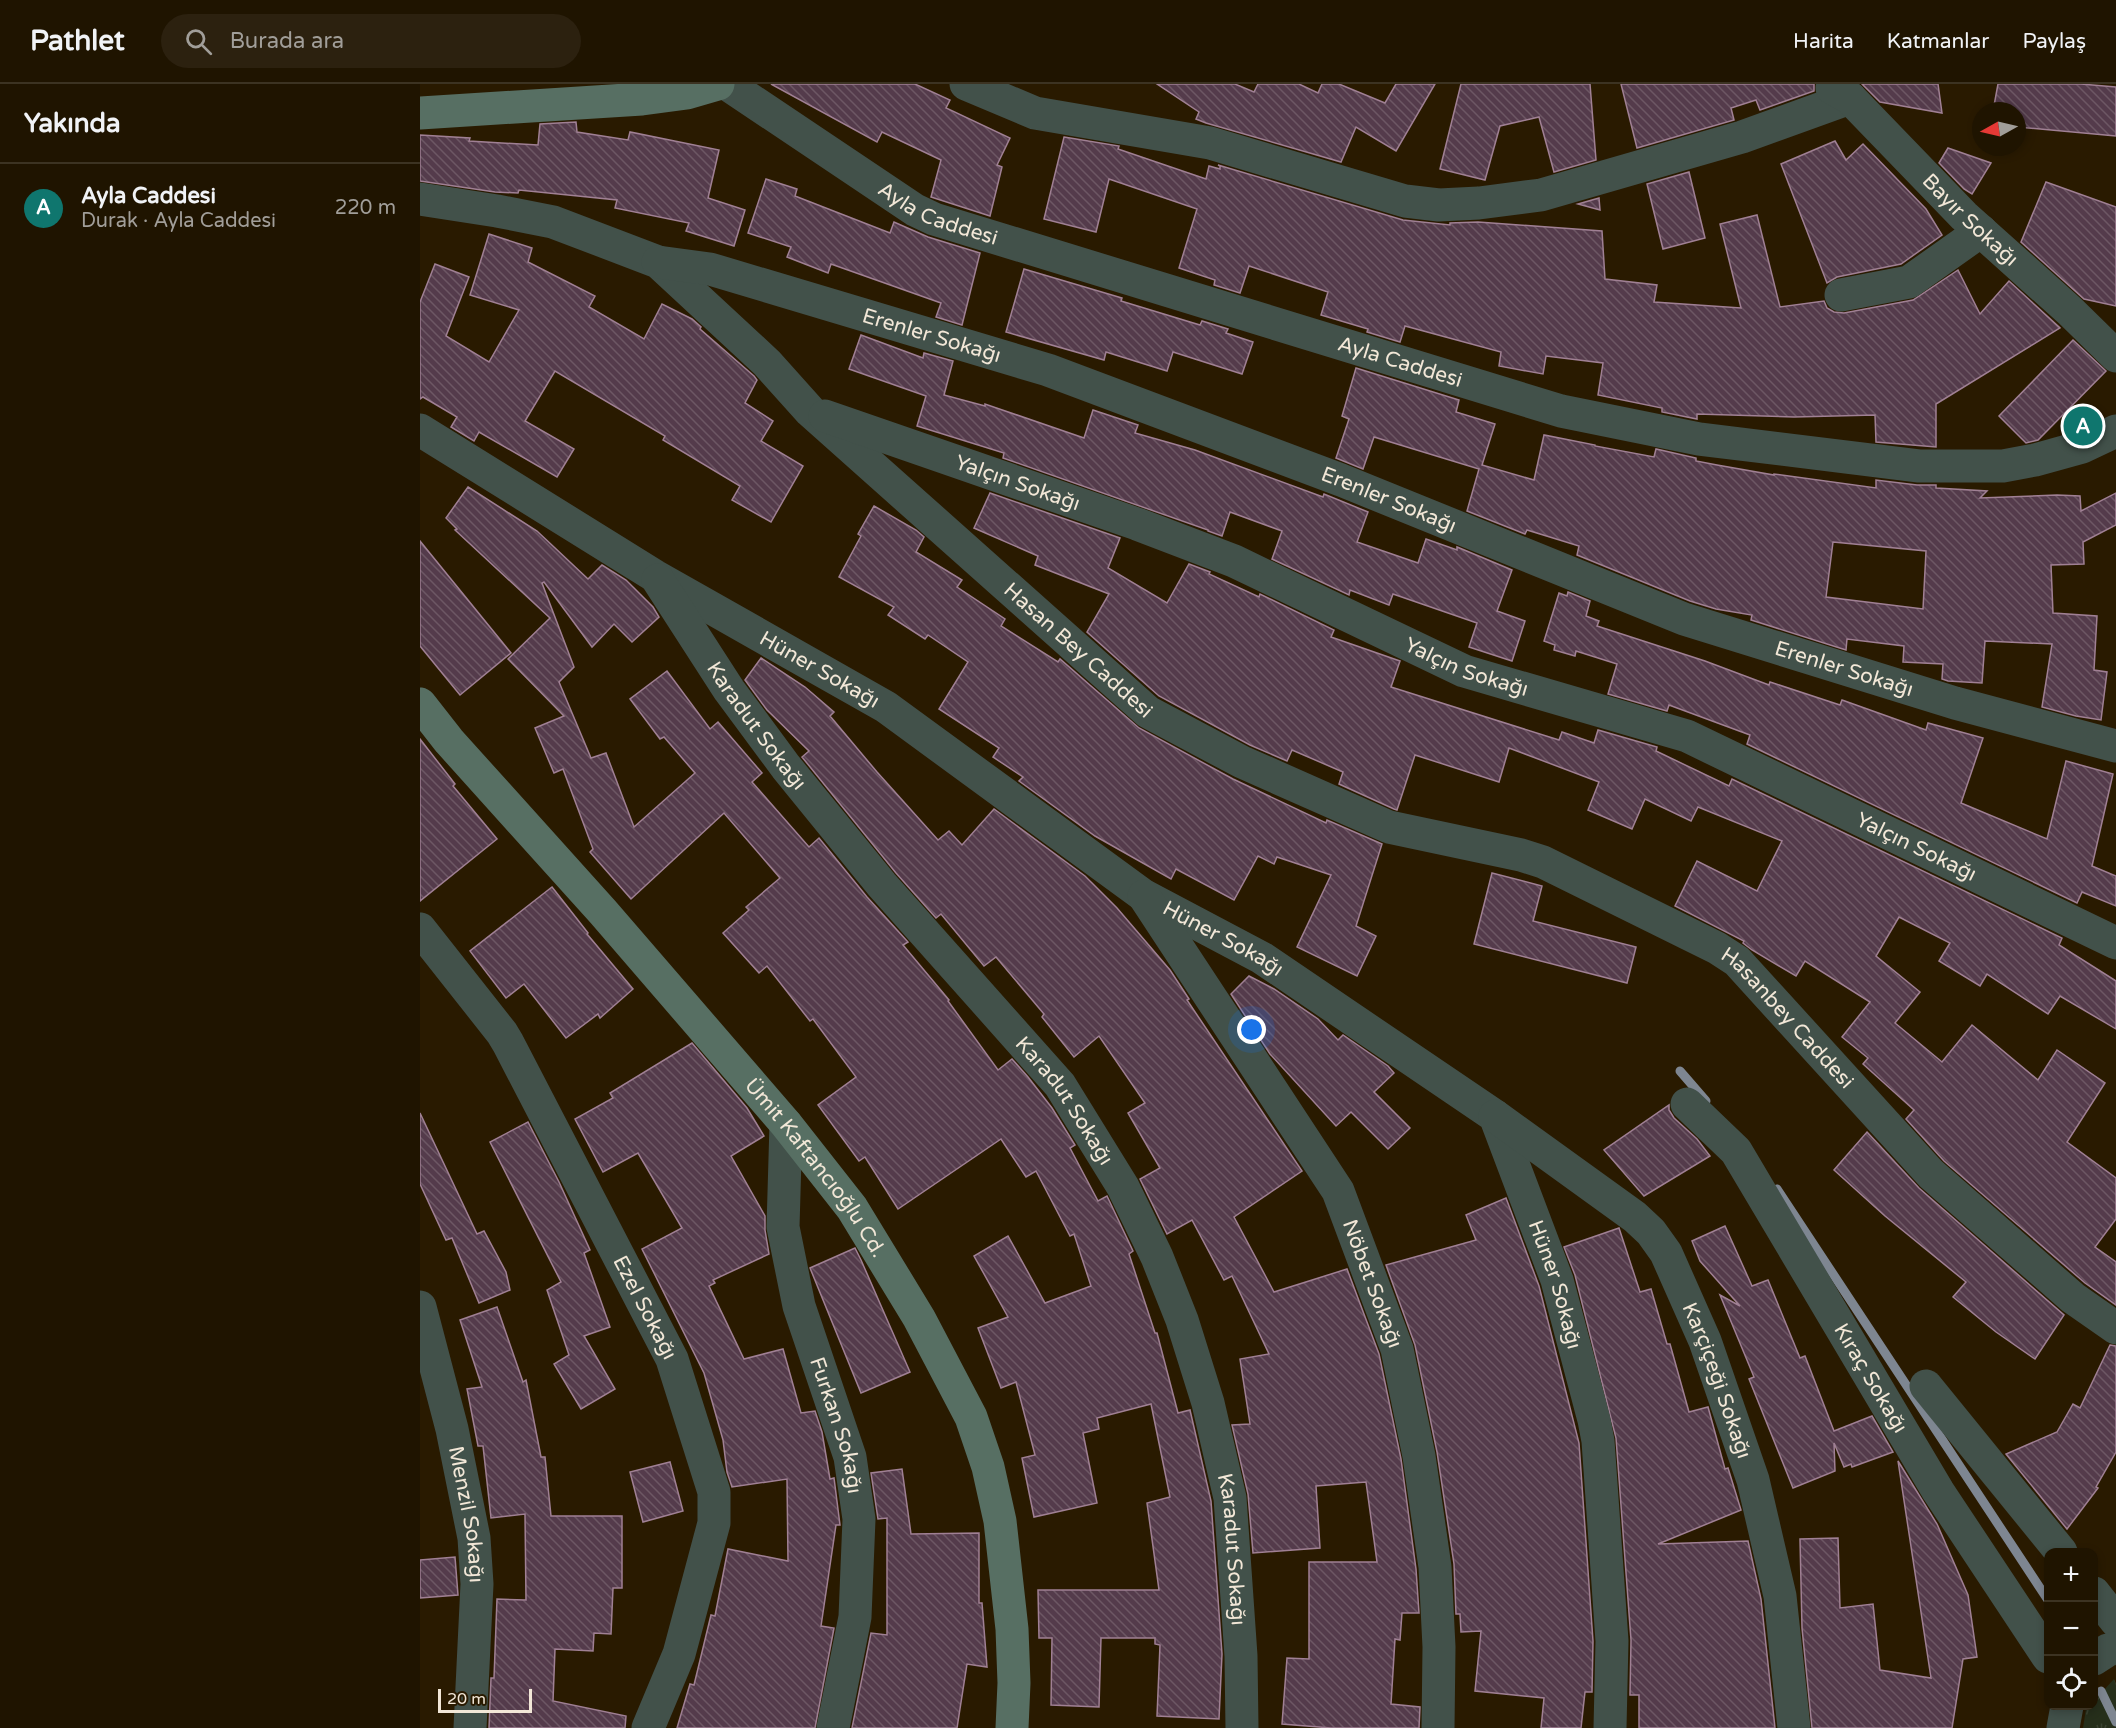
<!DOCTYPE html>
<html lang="tr">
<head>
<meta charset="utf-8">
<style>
	:root { --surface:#1f1400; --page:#2c210f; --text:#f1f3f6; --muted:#a19e99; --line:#3c3322; --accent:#0f766e }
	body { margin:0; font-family:"Varela Round",sans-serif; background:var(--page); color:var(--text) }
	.controls { position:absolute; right:18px; bottom:18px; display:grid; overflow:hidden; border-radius:12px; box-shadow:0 3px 9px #0003 }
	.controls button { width:54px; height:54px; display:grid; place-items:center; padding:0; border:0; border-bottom:2px solid var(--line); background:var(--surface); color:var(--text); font:30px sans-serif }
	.compass { position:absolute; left:1552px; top:18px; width:54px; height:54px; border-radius:50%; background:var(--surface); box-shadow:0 3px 9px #0003; rotate:262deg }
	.scale { position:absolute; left:18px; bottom:15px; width:94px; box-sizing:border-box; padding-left:6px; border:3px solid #f2e7d7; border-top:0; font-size:16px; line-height:21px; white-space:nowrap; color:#f2e7d7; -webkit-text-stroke:4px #291a00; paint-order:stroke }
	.you { position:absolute; left:832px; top:946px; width:21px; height:21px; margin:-15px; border:4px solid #fff; border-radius:50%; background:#1a73e8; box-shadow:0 0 0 9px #1a73e833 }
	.badge { display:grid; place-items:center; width:39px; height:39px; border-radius:50%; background:var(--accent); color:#fff; font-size:20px; font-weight:700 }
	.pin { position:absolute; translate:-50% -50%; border:3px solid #fff; box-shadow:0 2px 6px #0006 }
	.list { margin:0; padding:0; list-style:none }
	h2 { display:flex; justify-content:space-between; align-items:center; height:78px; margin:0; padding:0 24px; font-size:26px }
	h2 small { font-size:20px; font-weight:400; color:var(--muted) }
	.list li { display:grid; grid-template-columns:39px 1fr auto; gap:18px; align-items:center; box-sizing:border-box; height:90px; padding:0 24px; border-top:2px solid var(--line) }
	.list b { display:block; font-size:22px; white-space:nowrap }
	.list p { margin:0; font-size:20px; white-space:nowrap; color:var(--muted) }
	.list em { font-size:20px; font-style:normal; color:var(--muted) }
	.icon { flex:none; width:33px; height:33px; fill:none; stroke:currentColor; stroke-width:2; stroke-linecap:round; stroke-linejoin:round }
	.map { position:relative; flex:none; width:1696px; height:1644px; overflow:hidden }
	header { display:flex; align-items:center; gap:36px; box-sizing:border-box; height:84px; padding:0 30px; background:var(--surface); border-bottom:2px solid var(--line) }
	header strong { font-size:28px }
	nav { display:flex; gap:33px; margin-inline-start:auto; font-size:21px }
	.search { width:420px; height:54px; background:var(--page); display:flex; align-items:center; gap:15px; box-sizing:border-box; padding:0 21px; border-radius:33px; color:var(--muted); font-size:22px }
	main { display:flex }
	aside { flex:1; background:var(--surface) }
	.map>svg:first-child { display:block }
	.grass { fill:url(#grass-tufts) }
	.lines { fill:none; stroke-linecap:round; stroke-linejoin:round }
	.stream { stroke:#7e8691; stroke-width:9 }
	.building { fill:url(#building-back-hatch); stroke:#a08094; stroke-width:1.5; fill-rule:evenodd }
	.street { stroke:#42514a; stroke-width:33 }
	.secondary { stroke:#576f63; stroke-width:33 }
	.labels { text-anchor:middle; stroke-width:6; stroke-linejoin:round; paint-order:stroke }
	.street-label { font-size:21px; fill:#f2e7d7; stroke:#291a00 }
</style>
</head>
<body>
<header>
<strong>Pathlet</strong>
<div class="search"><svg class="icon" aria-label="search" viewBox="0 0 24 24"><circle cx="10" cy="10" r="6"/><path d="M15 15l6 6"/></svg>Burada ara</div>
<nav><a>Harita</a><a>Katmanlar</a><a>Paylaş</a></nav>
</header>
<main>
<aside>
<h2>Yakında<small></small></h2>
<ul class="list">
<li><span class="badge">A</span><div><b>Ayla Caddesi</b><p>Durak · Ayla Caddesi</p></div><em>220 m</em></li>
</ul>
</aside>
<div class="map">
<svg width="1696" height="1644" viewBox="0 0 1696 1644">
	<defs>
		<pattern id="grass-tufts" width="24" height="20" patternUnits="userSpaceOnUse" patternTransform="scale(1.5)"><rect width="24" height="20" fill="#262f1b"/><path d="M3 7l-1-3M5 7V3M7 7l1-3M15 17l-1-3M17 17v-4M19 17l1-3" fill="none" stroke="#3b4331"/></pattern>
		<pattern id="building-back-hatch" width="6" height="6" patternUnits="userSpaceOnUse" patternTransform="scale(1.5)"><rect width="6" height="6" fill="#543b4b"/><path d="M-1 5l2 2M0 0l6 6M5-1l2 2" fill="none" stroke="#6d5764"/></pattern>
	</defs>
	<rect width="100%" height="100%" fill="#291a00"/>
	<path class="grass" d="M1694,1595L1696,1600V1644H1663L1666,1625L1670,1622H1674V1617Z"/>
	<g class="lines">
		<g class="stream">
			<path d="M1260,987L1286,1017"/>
			<path d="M1357,1105L1628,1516"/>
			<path d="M1681,1607L1696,1638"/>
		</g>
	</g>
	<g class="building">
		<path d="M351,0H495L530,16L526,24L590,54L577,81L582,83L570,132L511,113L521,76L462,48L457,58Z"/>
		<path d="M737,0H815L834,8L838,0H879L898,9L902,0H919L965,19L976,0H1015L976,67L936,43L921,78L786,39L776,35L779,28Z"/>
		<path d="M1041,0H1170L1176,76L1134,88L1119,33L1080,42L1065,96L1020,85Z"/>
		<path d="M1201,0H1394V7L1340,26L1336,16L1311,24L1314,36L1217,64Z"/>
		<path d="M1442,0H1518L1522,29L1460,18Z"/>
		<path d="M1578,0H1661L1696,3V52L1597,43V27H1573Z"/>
		<path d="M156,38L157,48L208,56L210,48L299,66L288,114L325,126L314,162L266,147L269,139L195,124L197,116L99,106L98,109L75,108L0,97V51L50,54L49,57L118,61L120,40Z"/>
		<path d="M644,53L699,62L698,65L786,95L789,82L800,85V82L798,81L983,136L1030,141V139L1058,138L1182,147L1185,195L1237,201L1234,218L1321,224L1300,140L1337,131L1360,223L1404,217L1407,224L1414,228L1424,229L1493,216L1538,186L1560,230L1589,197L1640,244L1516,320V363L1456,358L1455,331L1374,333L1277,330V335L1242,328V324L1178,311L1183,279L1126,272L1123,290L1079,282L1081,268L985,242L980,258L947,248L948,245L901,231L908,208L829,182L820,209L794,201L795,196L759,184L777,125L689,95L676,148L624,135Z"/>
		<path d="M1415,57L1426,76L1443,60L1506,125L1522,151L1481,180L1417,193L1407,199L1361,80Z"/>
		<path d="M1528,64L1571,79L1552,110L1544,105L1519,79Z"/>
		<path d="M1269,88L1285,154L1243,165L1227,100Z"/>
		<path d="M346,95L377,105L375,112L470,149L474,138L508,153L560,169L542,241L516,233L521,219L411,180L408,189L367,173L371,163L328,149Z"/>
		<path d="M1626,98L1696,123V222L1664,215L1601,158Z"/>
		<path d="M1179,114L1180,126L1158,120Z"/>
		<path d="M69,150L112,164L108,178L175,212L169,223L224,255L242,220L272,235L281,243L280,245L334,292L337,296L325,319L353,337L341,357L383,382L351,438L312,416L320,402L243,356L245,352L135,287L105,337L154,365L137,393L59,348L54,357L31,343L37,333L3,313L0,315V218L15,180L49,193L26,252L69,278L99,226L50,211Z"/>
		<path d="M604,185L702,214L701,217L780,241L782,237L808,245L806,249L833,258L822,290L753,268L747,287L686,268L684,276L586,248Z"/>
		<path d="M441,251L503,274L504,269L533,277L524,311L565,322V320L664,354L673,326L718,341L715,349L775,366L903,413L904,410L948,428L937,458L998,479L1006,455L1037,466V463L1092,486L1077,527L1105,537L1092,577L1049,563L1057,539L973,510L969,521L930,506L929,511L852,475L862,447L810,428L802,452L788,447V446L583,374L584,369L497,342L506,312L429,285Z"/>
		<path d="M1653,256L1686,287L1618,356L1606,359L1579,332Z"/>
		<path d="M936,284L1039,316L1036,328L1075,340L1062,381L1114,396L1124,351L1175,361V362L1234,373L1236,365L1276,374V377L1297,381L1354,391V390L1456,404V396L1497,401H1516V404L1567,407L1560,414L1637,411L1660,412L1661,427L1696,409V441L1663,458L1664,480L1631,481L1633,529L1677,532L1674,586L1687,588L1681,636L1656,632L1622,623L1632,560L1565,557L1562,599L1528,597L1522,595L1523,580L1483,578L1484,562L1427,555L1426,566L1331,536L1332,531L1296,525L1270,517L1157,471L1159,462L1107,446L1105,450L1047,427L1059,385L954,353L943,385L916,374L929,335L922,332ZM1413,458L1506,467L1503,525L1406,513Z"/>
		<path d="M48,403L117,447L168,495L182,481L206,496L233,523L239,533L212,558L194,540L172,563L124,498L122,499L154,583L139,598L171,674L186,669L214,743L275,689L244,653L240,655L210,615L247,587L290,645L298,638L342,689L332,698L389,763L399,754L447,813L488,858L483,861L529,916L528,917L578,986L592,975L608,993L632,1024L655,1061L650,1064L678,1117L687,1112L713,1167L709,1170L735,1249H737L758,1329L770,1326L791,1417L802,1570L799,1635L737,1632L740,1561L735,1560V1554H681L679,1623L631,1621L632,1554H619L618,1506H739L727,1419L750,1413L731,1320L677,1334L679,1345L663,1349L677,1419L614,1433L602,1374L615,1371L596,1298L581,1304L558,1244L588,1233L554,1172L588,1152L625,1219L671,1202L654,1150L650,1152L616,1087L606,1093L581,1055L478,1125L445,1073L439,1077L398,1021L436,993L393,935L390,937L347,882L339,889L303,849L329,826L326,823L360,794L304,729L211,815L170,768L173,765L143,685L134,689L115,644L144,632L88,575L130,534L35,446L37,445L26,434Z"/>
		<path d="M570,409L700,454L688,484L747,519L769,480L790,488L789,490L839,513L840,510L914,546L911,553L980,577L971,603L1139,656L1142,648L1174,659L1178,646L1237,663L1236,667L1309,702L1312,695L1642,854L1639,861L1696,897V945L1640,912L1628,930L1567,890L1560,902L1519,877L1530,859L1479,833L1456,872L1500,908L1475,939L1522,978L1552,941L1618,996L1637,966L1685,999L1647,1058L1696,1094V1135L1675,1163L1696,1178V1221L1665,1199L1524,1077L1486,1035L1494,1026L1443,980L1448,974L1422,953L1450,918L1385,877L1376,892L1332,866L1323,859L1324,857L1255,822L1277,777L1337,807L1362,757L1278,723L1271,737L1225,715L1212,745L1168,726L1179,698L1089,664L1079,698L995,671L977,726L974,725L919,700L923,688L872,666L867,677L830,661L739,612L667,548L689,510L615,481L618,472L554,444Z"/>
		<path d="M454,422L496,446L504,453L496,468L542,496L537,503L585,535L581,542L638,578L640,575L719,644L813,695L906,739L907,736L962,760L936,842L956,852L937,892L877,863L911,791L857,773L854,780L838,772L814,816L756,785L751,795L675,752L599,697L603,693L573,673L579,664L519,625L548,578L508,551L505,555L468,531L474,523L419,493L441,452L438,450Z"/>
		<path d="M0,457L91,569L40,611L0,562Z"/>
		<path d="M1148,508L1170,517L1166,532L1179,537L1177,542L1285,577L1349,601L1350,598L1420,621L1422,616L1506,646L1508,639L1563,654L1541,719L1627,755L1646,677L1693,690L1672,782L1696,792V822L1662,808L1657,819L1327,660L1330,651L1249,621L1247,627L1188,610L1197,580L1156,567L1155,572L1134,566L1135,561L1124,557L1139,509L1147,512Z"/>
		<path d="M341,574L385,603L414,628L410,632L457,688L518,756L529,747L542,761L574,725L665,792L697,824L750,886L769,915L767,916L882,1087L814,1133L854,1208L927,1185L959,1270L981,1375L996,1485L999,1529H982L980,1556L975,1555L971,1620L1000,1623L999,1644H911L862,1640L867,1574L889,1575V1478H957L946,1398L896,1402L900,1464L833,1469L828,1410L812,1341L830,1340L820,1275L849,1270L812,1192L804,1196L772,1136L747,1150L720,1095L740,1084L708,1029L725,1019L679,952L654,973L622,933L624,930L576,873L564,882L521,830L516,834L476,789L382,673L389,667L347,626L325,596Z"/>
		<path d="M0,655L35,700L33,702L77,755L0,817Z"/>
		<path d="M1072,789L1122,802L1113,837L1216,863L1207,899L1054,860Z"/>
		<path d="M132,803L168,849L167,850L213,905L180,934L178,930L146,954L104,900L86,914L50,867Z"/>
		<path d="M829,892L854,905L898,935L918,956L923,951L968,982L974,989L954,1008L990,1044L968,1065L931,1028L916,1042L850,970L811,910Z"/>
		<path d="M272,959L327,1024L344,1052L311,1072L345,1132V1146L349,1170L293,1196L295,1199L289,1202L324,1275L363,1265L381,1329L395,1327L402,1348L410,1395L414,1394L420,1441H416L401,1542L414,1544L395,1644H257L270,1600L274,1601L291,1531L295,1532L308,1465L368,1477L367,1395L312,1403L307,1388L303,1356L284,1289L222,1165L262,1144L218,1069L183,1088L155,1035L193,1014L190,1009Z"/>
		<path d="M1249,1021V1026L1254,1034L1277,1055L1290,1072L1224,1112L1184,1066Z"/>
		<path d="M0,1029L57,1150L64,1147L86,1188L90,1206L59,1219L32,1154L26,1156L0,1100Z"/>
		<path d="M108,1038L139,1098L170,1166L164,1169L190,1243L164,1252L195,1305L161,1325L134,1280L149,1271L127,1206L141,1198L70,1058Z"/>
		<path d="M1447,1048L1499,1104L1644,1231L1615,1275L1576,1248L1533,1213L1546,1198L1465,1132L1414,1086Z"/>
		<path d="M1086,1114L1119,1202L1159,1359L1173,1557L1172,1608H1165L1161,1644H1121L1124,1614L1055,1607L1061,1547L1041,1548L1040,1530H1036L1034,1480L1017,1368L995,1261L966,1181L1056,1156L1046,1131Z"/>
		<path d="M1305,1142L1332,1202L1348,1196L1380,1274L1385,1272L1414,1347L1452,1332L1473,1368L1432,1383L1431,1380L1424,1383L1414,1359L1415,1387L1373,1404L1329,1295L1334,1293L1300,1211L1320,1222L1280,1177L1272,1157Z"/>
		<path d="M1199,1144L1220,1208L1231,1205L1247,1260H1250L1269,1328L1288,1323L1305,1385L1308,1384L1321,1426L1238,1460L1328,1457L1341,1515L1355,1644H1219V1611H1210L1211,1556L1196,1354L1155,1191L1144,1163Z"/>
		<path d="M435,1164L441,1176L490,1288L441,1309L390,1184Z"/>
		<path d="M77,1223L103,1298L106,1296L121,1373H125L131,1432H202V1504H193L191,1550L174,1549L173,1567L135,1565L133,1617L206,1632L205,1644H69L71,1594H74L77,1515L106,1516L105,1430L71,1434L63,1362H58L47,1305L62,1303L40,1236Z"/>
		<path d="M1690,1261L1696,1262V1368L1676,1403L1678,1404L1647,1445L1586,1370L1637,1348L1653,1320L1660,1324Z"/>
		<path d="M1478,1377L1517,1440L1548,1511L1557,1573L1543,1575L1532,1644H1392L1382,1544L1380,1455L1418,1454L1420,1524L1453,1520L1460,1586L1511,1594Z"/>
		<path d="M250,1378L263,1427L223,1438L210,1388Z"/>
		<path d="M482,1385L491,1450L559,1449V1519H562L567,1583L547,1580L537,1644H432L451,1549L467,1551V1434L458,1435L451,1389Z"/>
		<path d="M35,1473L38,1511L0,1514V1476Z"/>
	</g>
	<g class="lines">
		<g class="street">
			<path id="s1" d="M307,0L495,126L514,135L1141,327L1279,355L1499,382H1583L1615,376L1662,363L1696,347"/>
			<path d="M546,0L615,29L790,59L985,117L1019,121L1059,119L1121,111L1322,53L1430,14"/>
			<path id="s2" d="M1412,4L1430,14L1544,132L1650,227L1696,272"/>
			<path id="s3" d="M0,115L77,127L133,138L238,178L347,279L390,327L728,628L822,678L969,743L1101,771L1123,778L1297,864L1317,877L1511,1090L1653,1214L1696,1244"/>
			<path id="s4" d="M238,178L290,185L628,286L921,396L1264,535L1535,619L1696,662"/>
			<path d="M1421,211L1489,198L1561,147"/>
			<path id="s5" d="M405,332L717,440L814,477L1044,587L1267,652L1696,859"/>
			<path id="s6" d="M0,346L235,492L466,623L723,811L842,874L1075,1032L1137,1196L1174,1336L1178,1357L1192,1557L1190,1644"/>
			<path id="s7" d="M238,496L309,606L366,683L462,801L640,1001L703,1103L737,1173L762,1236L788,1319L810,1414L821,1572L822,1644"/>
			<path id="s8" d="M724,812L918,1107L977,1265L999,1372L1015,1483L1019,1563L1018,1644"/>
			<path id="s9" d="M0,845L82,949L88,959L252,1275L294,1408V1439L259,1570L228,1644"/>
			<path id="s10" d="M1267,1020L1316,1067L1518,1407L1628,1573"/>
			<path id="s11" d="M1075,1032L1215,1133L1231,1148L1246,1169L1285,1257L1333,1396L1360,1512L1374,1644"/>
			<path id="s12" d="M366,1040L363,1143L379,1222L430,1373L439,1435L435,1533L413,1644"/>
			<path id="s13" d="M0,1223L32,1345L54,1454L57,1500L50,1644"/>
			<path d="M1506,1302L1641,1468"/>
			<path d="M1674,1509L1696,1537"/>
			<path d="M1674,1575L1688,1566L1696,1564"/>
			<path d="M1643,1644L1647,1622"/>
		</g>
		<g class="secondary">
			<path d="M0,29L222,15L267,9L298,0"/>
			<path id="s14" d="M0,620L29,657L183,828L366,1040L432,1124L499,1234L551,1333L568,1383L580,1437L592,1545L594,1599L592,1644"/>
		</g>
	</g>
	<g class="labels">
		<g class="street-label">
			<text dy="7" stroke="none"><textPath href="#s1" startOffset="249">Ayla Caddesi</textPath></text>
			<text dy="7" stroke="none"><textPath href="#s2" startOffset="192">Bayır Sokağı</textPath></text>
			<text dy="7" stroke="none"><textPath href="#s4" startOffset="284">Erenler Sokağı</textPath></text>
			<text dy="7" stroke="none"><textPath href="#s1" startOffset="735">Ayla Caddesi</textPath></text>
			<text dy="7" stroke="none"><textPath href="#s5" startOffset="204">Yalçın Sokağı</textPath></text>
			<text dy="7" stroke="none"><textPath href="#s4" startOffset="770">Erenler Sokağı</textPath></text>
			<text dy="7" stroke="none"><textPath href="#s3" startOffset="820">Hasan Bey Caddesi</textPath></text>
			<text dy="7" stroke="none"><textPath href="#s5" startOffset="690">Yalçın Sokağı</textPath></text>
			<text dy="7" stroke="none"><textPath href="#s4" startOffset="1256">Erenler Sokağı</textPath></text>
			<text dy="7" stroke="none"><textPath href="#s6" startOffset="466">Hüner Sokağı</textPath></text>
			<text dy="7" stroke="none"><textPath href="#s7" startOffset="176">Karadut Sokağı</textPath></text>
			<text dy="7" stroke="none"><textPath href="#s5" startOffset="1176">Yalçın Sokağı</textPath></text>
			<text dy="7" stroke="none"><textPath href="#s6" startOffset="952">Hüner Sokağı</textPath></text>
			<text dy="7" stroke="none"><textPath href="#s3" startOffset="1632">Hasanbey Caddesi</textPath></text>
			<text dy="7" stroke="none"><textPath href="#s7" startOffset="662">Karadut Sokağı</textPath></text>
			<text dy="7" stroke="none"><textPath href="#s14" startOffset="610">Ümit Kaftancıoğlu Cd.</textPath></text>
			<text dy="7" stroke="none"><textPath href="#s8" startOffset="452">Nöbet Sokağı</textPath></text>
			<text dy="7" stroke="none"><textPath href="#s6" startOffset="1456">Hüner Sokağı</textPath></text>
			<text dy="7" stroke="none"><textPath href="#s9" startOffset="442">Ezel Sokağı</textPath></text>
			<text dy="7" stroke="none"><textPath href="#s10" startOffset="332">Kıraç Sokağı</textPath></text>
			<text dy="7" stroke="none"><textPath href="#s11" startOffset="358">Karçiçeği Sokağı</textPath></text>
			<text dy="7" stroke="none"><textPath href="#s12" startOffset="309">Furkan Sokağı</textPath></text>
			<text dy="7" stroke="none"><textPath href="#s13" startOffset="213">Menzil Sokağı</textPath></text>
			<text dy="7" stroke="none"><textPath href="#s7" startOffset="1148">Karadut Sokağı</textPath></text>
		</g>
	</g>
</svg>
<div class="controls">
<button>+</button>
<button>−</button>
<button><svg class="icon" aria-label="locate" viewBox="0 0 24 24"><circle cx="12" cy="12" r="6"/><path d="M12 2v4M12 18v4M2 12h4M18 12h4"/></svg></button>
</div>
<svg class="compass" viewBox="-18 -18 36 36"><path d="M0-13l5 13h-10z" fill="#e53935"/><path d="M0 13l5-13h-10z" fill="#a19e99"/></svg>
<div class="scale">20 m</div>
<div class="you"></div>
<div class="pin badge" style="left:1663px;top:342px">A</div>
</div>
</main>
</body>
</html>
